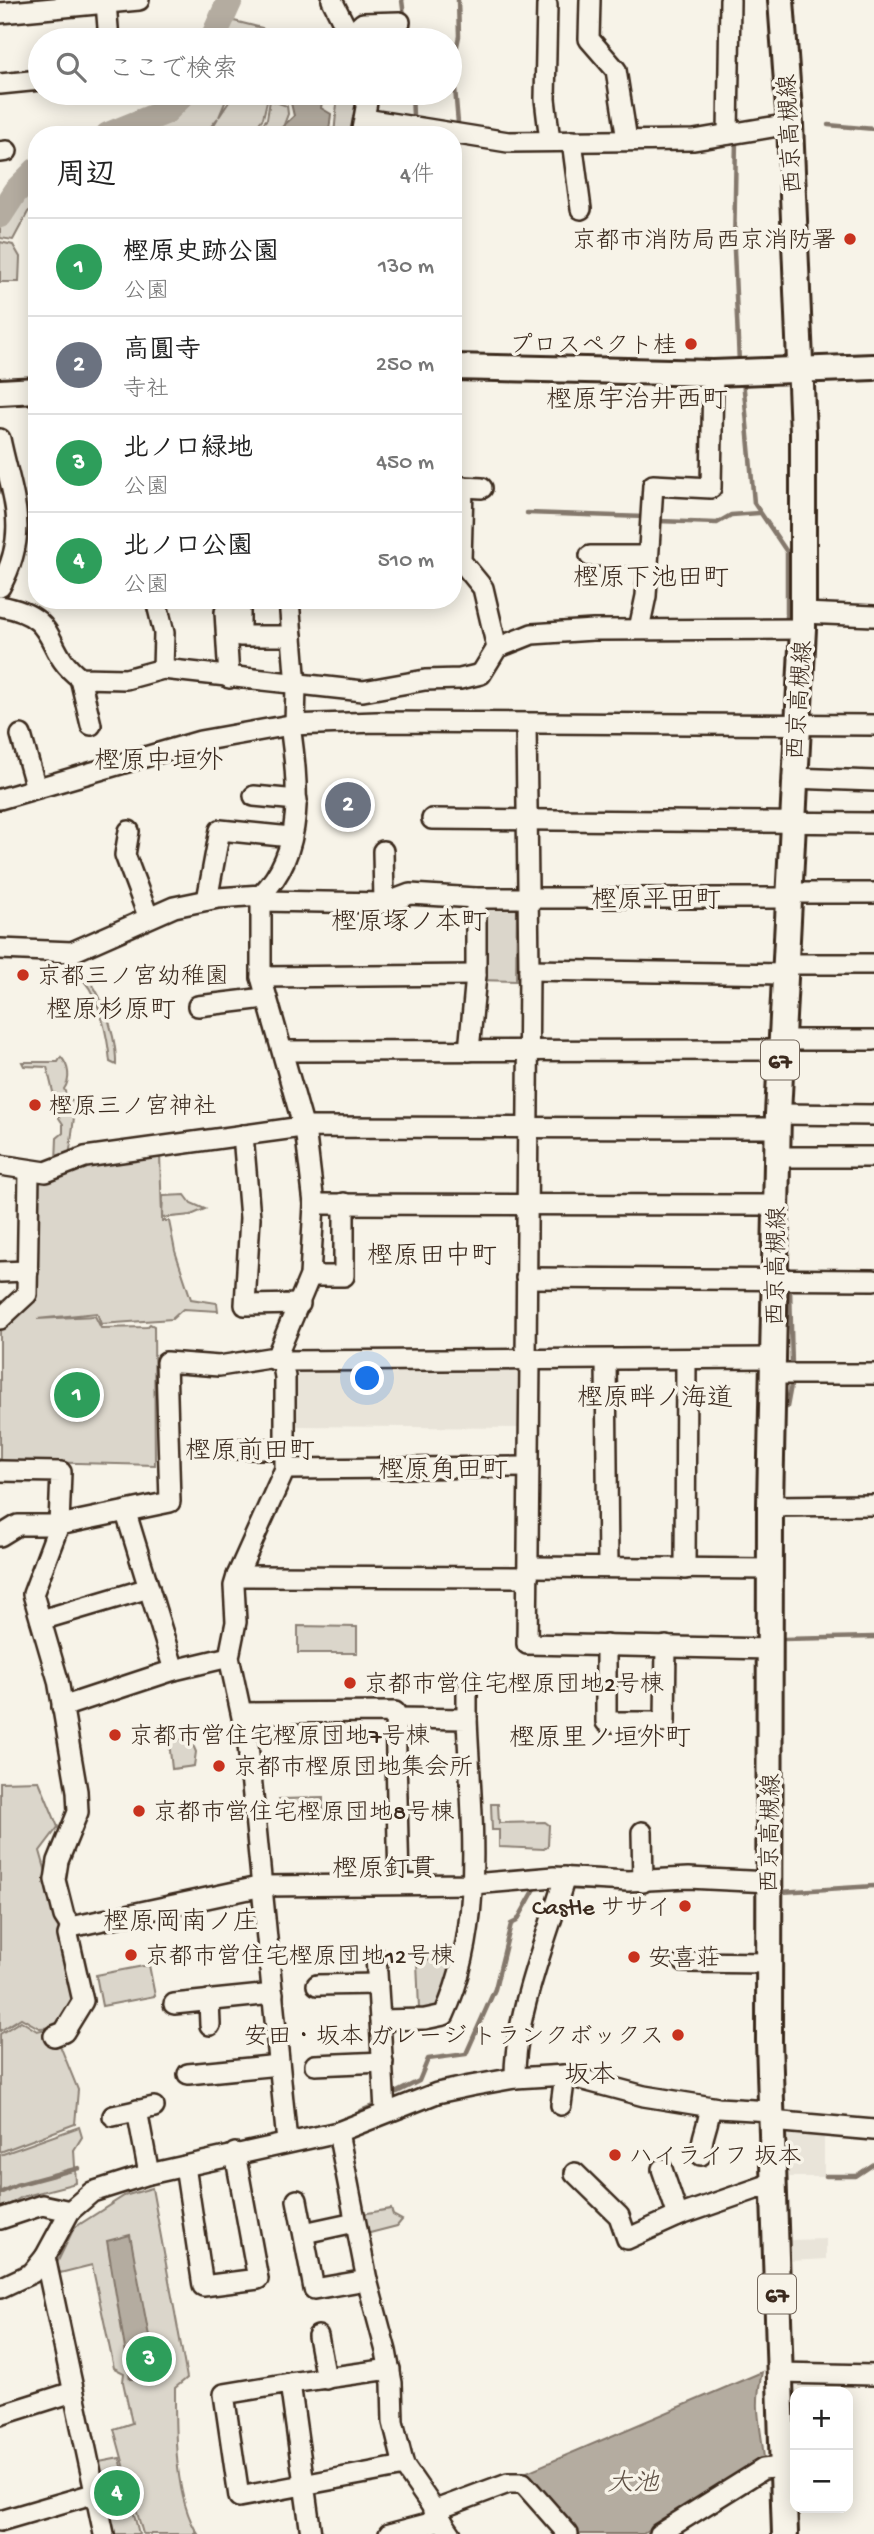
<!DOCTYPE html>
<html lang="ja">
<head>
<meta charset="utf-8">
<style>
	:root { --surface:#fff; --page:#f2f2f2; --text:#222; --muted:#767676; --line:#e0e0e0; --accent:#b45309 }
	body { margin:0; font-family:"Gochi Hand","Klee One",sans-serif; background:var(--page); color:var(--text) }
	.controls { position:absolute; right:21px; bottom:21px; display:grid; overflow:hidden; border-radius:14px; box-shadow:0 4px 18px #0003 }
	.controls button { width:63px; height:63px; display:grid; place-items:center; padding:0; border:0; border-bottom:2px solid var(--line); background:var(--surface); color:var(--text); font:35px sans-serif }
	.you { position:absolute; left:368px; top:1379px; width:24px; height:24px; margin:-18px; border:5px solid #fff; border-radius:50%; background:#1a73e8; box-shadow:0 0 0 10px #1a73e833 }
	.badge { display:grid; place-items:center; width:46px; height:46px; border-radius:50%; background:var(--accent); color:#fff; font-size:23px; font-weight:700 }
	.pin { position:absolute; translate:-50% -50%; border:4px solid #fff; box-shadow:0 2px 7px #0006 }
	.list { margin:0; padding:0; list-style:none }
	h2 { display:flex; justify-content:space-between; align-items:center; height:91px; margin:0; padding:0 28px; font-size:30px }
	h2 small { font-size:23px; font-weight:400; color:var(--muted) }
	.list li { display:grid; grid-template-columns:46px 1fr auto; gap:21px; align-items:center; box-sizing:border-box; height:98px; padding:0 28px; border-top:2px solid var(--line) }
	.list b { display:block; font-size:26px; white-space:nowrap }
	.list p { margin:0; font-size:23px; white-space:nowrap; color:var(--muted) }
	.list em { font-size:23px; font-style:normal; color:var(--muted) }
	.icon { flex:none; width:38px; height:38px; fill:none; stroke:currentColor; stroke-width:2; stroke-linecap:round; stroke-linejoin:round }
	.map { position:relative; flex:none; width:874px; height:2534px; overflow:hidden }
	.search { position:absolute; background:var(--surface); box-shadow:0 4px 18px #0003; left:28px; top:28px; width:434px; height:77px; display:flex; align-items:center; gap:18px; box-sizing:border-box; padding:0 24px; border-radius:38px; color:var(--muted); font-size:26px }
	.panel { position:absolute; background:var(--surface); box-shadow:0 4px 18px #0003; left:28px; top:126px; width:434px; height:483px; border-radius:28px }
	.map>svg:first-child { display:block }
	.built { fill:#e9e4d9 }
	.green { fill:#dbd6cb; stroke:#8b8074; stroke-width:2 }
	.water { fill:#b4aca0; stroke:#84786c; stroke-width:2 }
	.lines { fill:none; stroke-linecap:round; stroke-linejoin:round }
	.stream { stroke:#84786c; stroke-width:4.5 }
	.river { stroke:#b4aca0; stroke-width:26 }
	.minor-casing { stroke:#3b2a1e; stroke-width:24 }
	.major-casing { stroke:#3b2a1e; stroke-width:30 }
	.minor { stroke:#f7f3e8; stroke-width:19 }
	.major { stroke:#f7f3e8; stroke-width:24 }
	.poi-dot { fill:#c8321e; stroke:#f7f3e8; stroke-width:2.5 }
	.labels { text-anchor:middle; stroke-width:7; stroke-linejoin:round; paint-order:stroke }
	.shield { fill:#f7f3e8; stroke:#73665b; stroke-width:2 }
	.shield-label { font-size:23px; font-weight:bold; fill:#3b2a1e }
	.street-label { font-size:24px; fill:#3b2a1e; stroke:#f7f3e8 }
	.poi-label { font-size:24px; fill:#3b2a1e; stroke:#f7f3e8; text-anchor:start }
	.neighbourhood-label { font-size:26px; fill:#3b2a1e; stroke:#f7f3e8 }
	.water-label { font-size:26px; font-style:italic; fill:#5f5145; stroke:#f7f3e8 }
</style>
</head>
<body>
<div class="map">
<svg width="874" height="2534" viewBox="0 0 874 2534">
	<rect width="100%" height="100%" fill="#f7f3e8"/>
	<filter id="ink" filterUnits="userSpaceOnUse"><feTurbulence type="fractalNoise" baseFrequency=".0143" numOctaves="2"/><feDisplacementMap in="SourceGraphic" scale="14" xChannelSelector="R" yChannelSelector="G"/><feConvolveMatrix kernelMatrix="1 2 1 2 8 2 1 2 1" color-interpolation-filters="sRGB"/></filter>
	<g filter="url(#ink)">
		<g class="built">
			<path d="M301,1367H519L524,1371L523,1428L294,1426L293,1375Z"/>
			<path d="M787,2132L824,2135V2177H789Z"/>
			<path d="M826,2239V2259L790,2261V2240Z"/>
		</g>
		<g class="green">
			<path d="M234,21L262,28L267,34L313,33L317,40H224L226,30Z"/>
			<path d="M195,93H229L219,117L235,93H266L268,97L263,118L250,135H208L218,118L204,135H140C158,116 178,116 195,93Z"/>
			<path d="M338,93H360L358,135H334Z"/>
			<path d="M270,100L287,106L288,114L280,135H253L267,119Z"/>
			<path d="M27,184H34L37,205L28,212L13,240L0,238V228Z"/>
			<path d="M0,242L13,245L20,257L19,282H0Z"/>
			<path d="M477,903L517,906L516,981L476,980Z"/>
			<path d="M64,960C98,971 117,1034 116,1065L110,1062C108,1038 100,999 84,981C77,973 70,970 64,960Z"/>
			<path d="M61,1057C69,1066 71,1079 64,1089L68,1099L76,1101L69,1158L56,1162L57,1138L63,1133V1124L59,1118L57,1095L53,1092L47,1067L24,1066L22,1062H58Z"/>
			<path d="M160,1154L162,1217L163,1196L185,1195L191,1203L205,1209L191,1215L162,1218V1221H169L175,1251L191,1299L217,1303L218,1311L183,1309L172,1319L101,1324L97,1313L37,1319L95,1316L101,1328L147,1327L150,1324L154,1326L155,1465L0,1461V1321L25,1297L34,1182L60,1176L81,1164Z"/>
			<path d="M298,1626L357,1627V1653H298Z"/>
			<path d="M190,1738L196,1752L194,1766L172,1769L169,1741Z"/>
			<path d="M39,1781L58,1827L40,1851L81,1996L63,2027L39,2028L21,2018L0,2031V1782Z"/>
			<path d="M323,1798V1813L279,1814V1799Z"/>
			<path d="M491,1804H498L499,1823L545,1822L549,1825L548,1845L544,1849L499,1847V1830H492Z"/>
			<path d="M454,1959L442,2001L429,2010L419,2009L417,1961Z"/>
			<path d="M149,1965L155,1996L102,2006L96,1975Z"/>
			<path d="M21,2021L37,2031L46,2029L57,2038L78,2090L75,2124L0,2152V2034Z"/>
			<path d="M79,2127L82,2137L74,2150L76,2183L22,2197L0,2210V2155Z"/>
			<path d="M152,2188L187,2378L175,2388C175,2430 174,2498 198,2534H143L114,2429L132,2423L123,2382L124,2373L114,2368L92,2265L60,2273L57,2263L74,2228L124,2196Z"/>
			<path d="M391,2209L393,2215L402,2220L397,2226L366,2234L362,2214Z"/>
			<path d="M120,2458L139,2534H114L99,2462Z"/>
		</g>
		<g class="water">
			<path d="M275,93H329L323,96L321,108L331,114L329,131L334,135H291L279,130L294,116L291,103L277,98Z"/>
			<path d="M130,2235L157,2379H130L107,2241Z"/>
			<path d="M762,2372C753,2409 761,2424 764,2459L643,2534H578L522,2474Z"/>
		</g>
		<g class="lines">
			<g class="stream">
				<path d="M402,0L407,40"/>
				<path d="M458,0L459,36L453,65L458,123"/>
				<path d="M412,93L413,116"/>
				<path d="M828,125L874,129"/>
				<path d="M736,139L734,250L739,363"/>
				<path d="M743,379L754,503L787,552V619"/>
				<path d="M527,513L645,517"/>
				<path d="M658,521L717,523L731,515L759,513"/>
				<path d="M789,1223V1233"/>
				<path d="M790,1288L792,1367"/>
				<path d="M787,1407L792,1380"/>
				<path d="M783,1639L874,1637"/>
				<path d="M566,1888L596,1889"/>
				<path d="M781,1892L874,1886"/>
				<path d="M397,2092L419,2081L428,2059L466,2054L495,1989L511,1924L517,1921L536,1887H557"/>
				<path d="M361,2111L375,2105"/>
				<path d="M826,2176H856L874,2164"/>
				<path d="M0,2193L16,2185L79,2168"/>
			</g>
			<g class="river">
				<path d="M212,40L230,0"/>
				<path d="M108,135L165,112L184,93"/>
				<path d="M0,215L15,192L37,170"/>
			</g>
			<defs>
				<g id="minor">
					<path d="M332,0L352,40"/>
					<path d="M590,0L589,39L616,70L627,140"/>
					<path d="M106,3L109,40"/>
					<path d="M547,5L545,99L550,141"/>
					<path d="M0,13L139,0"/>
					<path d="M350,35L363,23L400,22"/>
					<path d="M0,84L40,80"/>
					<path d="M365,119L508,142L694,140L790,124"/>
					<path d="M728,134L730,0"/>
					<path d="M361,135L367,102L365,93"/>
					<path d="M572,141L581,209"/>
					<path d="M0,152L7,151"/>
					<path d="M0,439C12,497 31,530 0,587"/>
					<path d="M453,487H463L461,561L483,588L497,648"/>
					<path d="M463,487L482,488"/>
					<path d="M590,556H648"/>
					<path d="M156,600L164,633L163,669"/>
					<path d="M234,600V603H240V636H292"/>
					<path d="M289,600L296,686L295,724"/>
					<path d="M0,606C63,617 41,649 80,678L126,679L163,669L363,691L425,680L460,679L481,674L497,648L532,634L593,630L803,629"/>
					<path d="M225,612L229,678"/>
					<path d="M803,613L874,616"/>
					<path d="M639,629L646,596L653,485L711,488L713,373"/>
					<path d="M80,678L91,725"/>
					<path d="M21,735L36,788"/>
					<path d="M793,778L874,781"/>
					<path d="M254,796L297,800"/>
					<path d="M0,799L200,741L290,725L377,722L874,725"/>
					<path d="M432,819L874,823"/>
					<path d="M129,831L125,855L148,916"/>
					<path d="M383,851L384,903"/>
					<path d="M788,893H874"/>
					<path d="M261,895V977L306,1136L314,1204L310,1276L275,1360"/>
					<path d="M207,900L220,830L291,837"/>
					<path d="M260,901L386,903L410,894L476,898H787"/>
					<path d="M0,949L72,952L174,907L218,898L261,895C306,851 298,782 290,725"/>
					<path d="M784,964H874"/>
					<path d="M529,970L784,974"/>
					<path d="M261,977L476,975"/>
					<path d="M198,1006L265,998"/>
					<path d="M781,1040H874"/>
					<path d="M284,1051L781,1050"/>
					<path d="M469,1051L476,975V898"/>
					<path d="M778,1114L874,1115"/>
					<path d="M243,1135L250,1218L245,1305L300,1304"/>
					<path d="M777,1157H874"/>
					<path d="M0,1165L46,1172L85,1157L302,1127L778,1128"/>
					<path d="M314,1204L776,1205"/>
					<path d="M0,1272L28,1271"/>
					<path d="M310,1276H344V1203"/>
					<path d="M526,1278L874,1280"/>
					<path d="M0,1319L27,1294L29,1172"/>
					<path d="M606,1360L608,1567"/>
					<path d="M282,1361L285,1377V1469L237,1576L234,1586L236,1622L229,1657L248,1745L287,2142"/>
					<path d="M526,1361L529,970L526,724"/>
					<path d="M530,1361L527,1644L771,1649"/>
					<path d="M773,1374H874"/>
					<path d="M231,1449H285"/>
					<path d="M285,1469L528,1467"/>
					<path d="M0,1471L61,1472L59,1525L33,1594L58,1680L77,1791L78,1812L58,1861L55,1880L64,1916L71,1927L263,1886L473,1884L554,1877L628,1881L688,1878L769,1882"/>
					<path d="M770,1506L874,1505"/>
					<path d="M126,1513L174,1670"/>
					<path d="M0,1536L18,1525H59L170,1502L166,1362L219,1366L269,1358L282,1361L774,1358"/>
					<path d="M530,1567L771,1569"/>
					<path d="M685,1569L686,1360"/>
					<path d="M237,1576L528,1577"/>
					<path d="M41,1620L149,1588"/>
					<path d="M606,1645V1722H665L666,1646"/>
					<path d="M467,1691V1719"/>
					<path d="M62,1707L174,1670L229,1657"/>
					<path d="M243,1713L395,1712L399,1884"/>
					<path d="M642,1832L643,1882"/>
					<path d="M376,1957L380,2020"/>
					<path d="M684,1962L768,1963"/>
					<path d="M317,1985L378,1984"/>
					<path d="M209,2000L210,2025"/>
					<path d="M174,2004L273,1994"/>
					<path d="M54,2036L64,2032L83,2001L68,1935L71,1927"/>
					<path d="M315,2065L383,2062"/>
					<path d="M188,2074L279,2065"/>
					<path d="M515,2078C514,2017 547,1937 565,1877"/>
					<path d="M561,2105L565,2075"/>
					<path d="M137,2110L149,2174"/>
					<path d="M385,2111L380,2020L425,2019L444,2015C486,1924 471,1816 467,1719L395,1718"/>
					<path d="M113,2116L154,2107"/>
					<path d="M771,2121L874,2130"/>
					<path d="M338,2132L367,2280L386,2351L392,2383L393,2422L404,2466L451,2534"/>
					<path d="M701,2155C701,2134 709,2127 710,2107"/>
					<path d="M185,2166L203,2286L258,2279L235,2153"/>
					<path d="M662,2169L678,2216"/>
					<path d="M575,2173L619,2216L627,2239L678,2216L773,2183"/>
					<path d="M297,2200L314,2289L367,2280"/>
					<path d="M0,2219L42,2205L70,2211"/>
					<path d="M304,2233L355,2222"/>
					<path d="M0,2288L32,2273L45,2257"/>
					<path d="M318,2336L326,2379"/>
					<path d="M779,2373L874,2375"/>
					<path d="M290,2383L390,2369"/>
					<path d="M0,2415L73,2392"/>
					<path d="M433,2511L508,2483H523L568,2534"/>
					<path d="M0,2521L96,2493"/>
					<path d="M104,2534L45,2257L70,2211L92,2192L149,2174L338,2132L437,2093L470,2086L515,2078L565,2075L644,2096L718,2108L771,2111"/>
					<path d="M311,2534L290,2383L224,2394L239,2497L404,2466"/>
					<path d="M389,2534L442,2520"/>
					<path d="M659,2534L763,2469L782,2467"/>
				</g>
				<g id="major">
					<path d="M781,0L790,124L803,433V629L778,1114L770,1506L769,2041L785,2534"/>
					<path d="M453,367L713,373L874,367"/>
					<path d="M0,392L37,390"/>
				</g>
			</defs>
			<use href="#minor" class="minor-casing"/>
			<use href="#major" class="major-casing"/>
			<use href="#minor" class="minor"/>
			<use href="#major" class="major"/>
		</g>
	</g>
	<g class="poi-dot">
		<circle cx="850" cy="239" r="7"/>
		<circle cx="691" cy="344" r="7"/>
		<circle cx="23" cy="975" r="7"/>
		<circle cx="35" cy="1105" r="7"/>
		<circle cx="350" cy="1683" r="7"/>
		<circle cx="115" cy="1735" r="7"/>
		<circle cx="219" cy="1766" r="7"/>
		<circle cx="139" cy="1811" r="7"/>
		<circle cx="685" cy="1906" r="7"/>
		<circle cx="131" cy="1955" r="7"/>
		<circle cx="634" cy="1957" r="7"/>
		<circle cx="678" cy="2035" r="7"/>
		<circle cx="615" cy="2155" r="7"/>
	</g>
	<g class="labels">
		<g class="shield">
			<rect x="761" y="1040.5" width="38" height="39" rx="5"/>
			<rect x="758" y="2274.5" width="38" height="39" rx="5"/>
		</g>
		<g class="shield-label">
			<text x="780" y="1068">67</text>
			<text x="777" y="2302">67</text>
		</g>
		<g class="street-label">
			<text transform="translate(789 134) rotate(-93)" y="8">西京高槻線</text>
			<text transform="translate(798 700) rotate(-86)" y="8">西京高槻線</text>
			<text transform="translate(775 1266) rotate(-89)" y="8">西京高槻線</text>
			<text transform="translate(769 1833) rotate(-89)" y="8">西京高槻線</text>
		</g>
		<g class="poi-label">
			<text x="836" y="247" text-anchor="end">京都市消防局西京消防署</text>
			<text x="677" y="352" text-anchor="end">プロスペクト桂</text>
			<text x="37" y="983">京都三ノ宮幼稚園</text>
			<text x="49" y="1113">樫原三ノ宮神社</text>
			<text x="364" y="1691">京都市営住宅樫原団地2号棟</text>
			<text x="129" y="1743">京都市営住宅樫原団地7号棟</text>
			<text x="233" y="1774">京都市樫原団地集会所</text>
			<text x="153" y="1819">京都市営住宅樫原団地8号棟</text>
			<text x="671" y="1914" text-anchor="end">Castle ササイ</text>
			<text x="145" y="1963">京都市営住宅樫原団地12号棟</text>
			<text x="648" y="1965">安喜荘</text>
			<text x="664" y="2043" text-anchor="end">安田・坂本 ガレージ トランクボックス</text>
			<text x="629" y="2163">ハイライフ 坂本</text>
		</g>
		<g class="neighbourhood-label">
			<text x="637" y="407">樫原宇治井西町</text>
			<text x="651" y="585">樫原下池田町</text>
			<text x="159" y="768">樫原中垣外</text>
			<text x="656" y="907">樫原平田町</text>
			<text x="409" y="929">樫原塚ノ本町</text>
			<text x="111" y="1017">樫原杉原町</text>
			<text x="432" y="1263">樫原田中町</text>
			<text x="655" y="1405">樫原畔ノ海道</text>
			<text x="250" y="1458">樫原前田町</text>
			<text x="443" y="1477">樫原角田町</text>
			<text x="600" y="1745">樫原里ノ垣外町</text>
			<text x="384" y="1876">樫原釘貫</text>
			<text x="181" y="1929">樫原岡南ノ庄</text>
			<text x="590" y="2082">坂本</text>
		</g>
		<g class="water-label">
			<text x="633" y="2490">大池</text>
		</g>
	</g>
</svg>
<div class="controls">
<button>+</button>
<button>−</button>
</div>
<div class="you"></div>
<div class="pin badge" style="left:77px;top:1395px;background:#2e9e5b">1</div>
<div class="pin badge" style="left:348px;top:805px;background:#6b7280">2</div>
<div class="pin badge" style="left:149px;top:2359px;background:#2e9e5b">3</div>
<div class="pin badge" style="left:117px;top:2493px;background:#2e9e5b">4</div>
<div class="search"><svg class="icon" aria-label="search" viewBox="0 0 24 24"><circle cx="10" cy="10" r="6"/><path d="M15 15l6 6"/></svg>ここで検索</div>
<section class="panel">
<h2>周辺<small>4件</small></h2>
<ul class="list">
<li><span class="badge" style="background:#2e9e5b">1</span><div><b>樫原史跡公園</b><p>公園</p></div><em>130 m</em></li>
<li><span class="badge" style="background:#6b7280">2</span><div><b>高圓寺</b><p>寺社</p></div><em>250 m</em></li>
<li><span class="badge" style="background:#2e9e5b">3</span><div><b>北ノ口緑地</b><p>公園</p></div><em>450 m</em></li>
<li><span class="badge" style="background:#2e9e5b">4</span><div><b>北ノ口公園</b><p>公園</p></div><em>510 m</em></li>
</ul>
</section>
</div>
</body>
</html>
